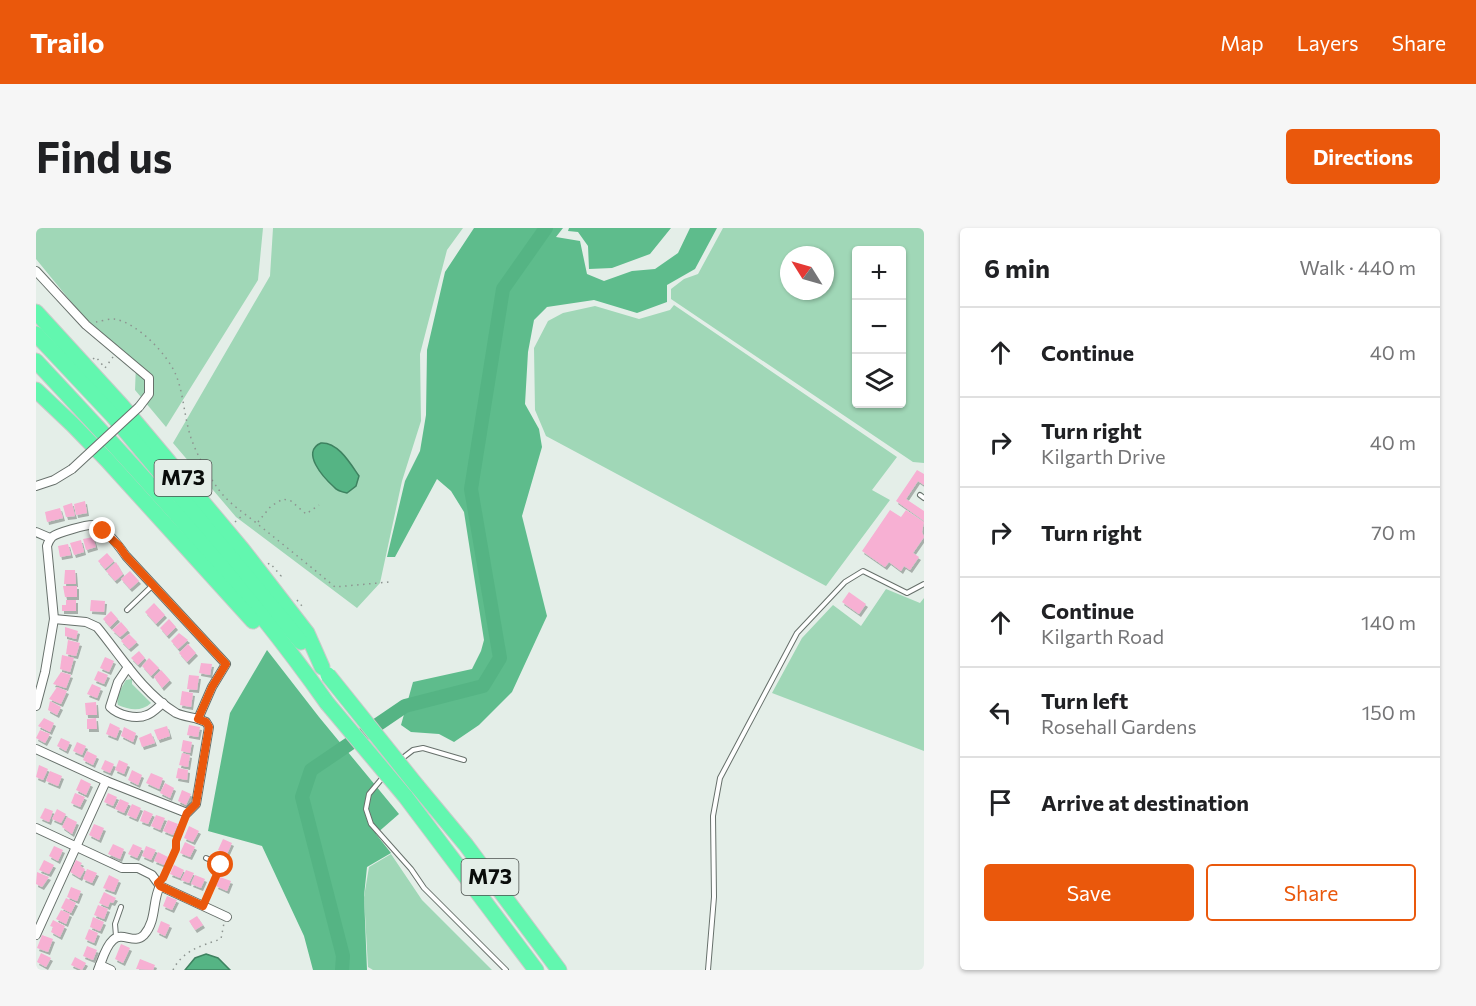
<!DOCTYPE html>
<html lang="en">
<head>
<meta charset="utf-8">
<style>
	:root { --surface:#fff; --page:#f6f6f6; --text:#202124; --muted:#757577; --line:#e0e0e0; --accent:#ea580c }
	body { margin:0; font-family:Commissioner,sans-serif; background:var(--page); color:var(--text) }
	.controls { position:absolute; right:18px; top:18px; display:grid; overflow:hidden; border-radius:6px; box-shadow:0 2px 4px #0004 }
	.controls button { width:54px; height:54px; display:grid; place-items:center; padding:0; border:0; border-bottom:2px solid var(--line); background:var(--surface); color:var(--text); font:30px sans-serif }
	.compass { position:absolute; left:744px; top:18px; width:54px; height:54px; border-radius:50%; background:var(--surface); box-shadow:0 2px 4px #0004; rotate:307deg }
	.stop { position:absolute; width:18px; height:18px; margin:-14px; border:4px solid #ea580c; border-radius:50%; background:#fff }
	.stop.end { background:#ea580c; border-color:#fff; box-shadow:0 2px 6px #0008 }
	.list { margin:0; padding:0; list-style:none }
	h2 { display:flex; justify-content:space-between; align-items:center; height:78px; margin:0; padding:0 24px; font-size:26px }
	h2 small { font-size:20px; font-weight:400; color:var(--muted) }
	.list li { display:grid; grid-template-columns:39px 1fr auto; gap:18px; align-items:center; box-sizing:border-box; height:90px; padding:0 24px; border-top:2px solid var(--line) }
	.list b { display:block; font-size:22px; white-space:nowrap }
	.list p { margin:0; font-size:20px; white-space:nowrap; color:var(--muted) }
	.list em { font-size:20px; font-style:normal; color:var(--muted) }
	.actions { display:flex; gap:12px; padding:18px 24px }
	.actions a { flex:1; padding:14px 0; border:2px solid var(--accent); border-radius:6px; text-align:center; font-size:21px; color:var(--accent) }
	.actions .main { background:var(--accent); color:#fff }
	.icon { flex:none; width:33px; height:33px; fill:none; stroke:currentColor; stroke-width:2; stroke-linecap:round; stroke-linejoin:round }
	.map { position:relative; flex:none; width:888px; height:742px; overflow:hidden; border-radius:6px }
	header { display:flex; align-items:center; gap:36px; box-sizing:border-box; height:84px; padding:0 30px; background:var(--accent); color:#fff }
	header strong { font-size:28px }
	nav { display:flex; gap:33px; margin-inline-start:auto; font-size:21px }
	.intro { display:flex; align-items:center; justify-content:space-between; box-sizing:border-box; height:144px; padding:0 36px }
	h1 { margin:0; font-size:42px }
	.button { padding:15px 27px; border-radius:6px; background:var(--accent); color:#fff; font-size:21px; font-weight:700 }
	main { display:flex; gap:36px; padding:0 36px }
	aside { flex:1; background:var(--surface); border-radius:6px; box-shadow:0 2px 4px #0004 }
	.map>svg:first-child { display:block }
	.green { fill:#a0d7b7; fill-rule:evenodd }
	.forest { fill:#5ebc8c }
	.water { fill:#55b484; stroke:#3e8260; stroke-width:1.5 }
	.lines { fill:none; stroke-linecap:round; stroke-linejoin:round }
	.river { stroke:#55b484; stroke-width:14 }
	.building { fill:#f7b0d3; filter:url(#shadow) }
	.lane-casing { stroke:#67706b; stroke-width:6 }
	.street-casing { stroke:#67706b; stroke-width:10 }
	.highway-casing { stroke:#c9cac9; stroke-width:17 }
	.path { stroke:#8d9490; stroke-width:1.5; stroke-dasharray:1.5 4.5; stroke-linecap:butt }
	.lane { stroke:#fff; stroke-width:4 }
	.street { stroke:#fff; stroke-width:8 }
	.highway { stroke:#62f7af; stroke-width:15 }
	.street-bridge-casing { stroke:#67706b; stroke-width:10; stroke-linecap:butt }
	.highway-bridge-casing { stroke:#c9cac9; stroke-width:17; stroke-linecap:butt }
	.street-bridge { stroke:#fff; stroke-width:8 }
	.highway-bridge { stroke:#62f7af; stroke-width:15 }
	.route { stroke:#ea580c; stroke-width:8 }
	.labels { text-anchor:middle; stroke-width:5; stroke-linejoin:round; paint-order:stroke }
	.shield { fill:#e4eee8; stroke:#4b504d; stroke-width:1.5 }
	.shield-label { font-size:21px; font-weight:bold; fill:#0a0d0b }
</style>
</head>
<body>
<header>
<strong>Trailo</strong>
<nav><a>Map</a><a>Layers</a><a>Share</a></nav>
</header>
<div class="intro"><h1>Find us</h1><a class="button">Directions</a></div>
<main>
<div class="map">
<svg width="888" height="742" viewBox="0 0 888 742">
	<defs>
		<filter id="shadow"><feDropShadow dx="2" dy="3" stdDeviation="0" flood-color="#0004"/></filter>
	</defs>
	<rect width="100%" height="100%" fill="#e4eee8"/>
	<g class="green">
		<path d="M0,0H227L222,52L130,199L99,162L100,136L54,97L0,31Z"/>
		<path d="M237,0H427L411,22L384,126L385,193L366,253L344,355L321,380L200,289L137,215L234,48Z"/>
		<path d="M687,0H888V235L877,234L635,71V61L648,51L662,46ZM820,22H866V176H820ZM753,27H789V63H753Z"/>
		<path d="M638,77L861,229L836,262L854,272L790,358L510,208L499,182L498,120L512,93L527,85L559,78L603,91L634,82Z"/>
		<path d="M850,361L884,375L888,370V523L736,465L766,410L797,377L825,398Z"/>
		<path d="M96,451V456L115,475C105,484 94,482 82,477C79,469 86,459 90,452Z"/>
		<path d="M355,626L386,672L456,742H337L332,739L328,669L333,639Z"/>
	</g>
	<g class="forest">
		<path d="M438,0H527L520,9L544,13L551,46L568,53L596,43L619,41L642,25L654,0H681L659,41L631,57V74L601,85L558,72L511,79L498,92L492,124L489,176L503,201L506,219L486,288L511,388L476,464L443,497L418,514L403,506L375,504L365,497L377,454L436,441L445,423L448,412L428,284L415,263L401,251L359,329H351L369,253L384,223L390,187L391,122L409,44Z"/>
		<path d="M533,0H635L614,26L576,40L553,41L552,18L542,4L532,3Z"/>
		<path d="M231,422L283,489L363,586L340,606L355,625L331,639L328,668L331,742H277L268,708L226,618L172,603L194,485Z"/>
	</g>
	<g class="water">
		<path d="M285,215C302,214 314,235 323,248L320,258L311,265C306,264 301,263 298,259C288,250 264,224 285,215Z"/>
		<path d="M170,726L182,730L194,742H149L159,730Z"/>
	</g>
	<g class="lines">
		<path class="river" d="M306,742L307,728L266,569L275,542L369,478L447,458L464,430L435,261L467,61L510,0"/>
	</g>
	<g class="building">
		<path d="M881,242L888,246V257L882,253L870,271L888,283V293L860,273Z"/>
		<path d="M49,273L51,285L40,287L38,276Z"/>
		<path d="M36,275L39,288L30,289L27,278Z"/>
		<path d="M24,280L27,290L11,294L9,284Z"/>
		<path d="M854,282L865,289L870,282L888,294L886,304L888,309L877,325L883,329L874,342L868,338L865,343L853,334L849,339L826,323Z"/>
		<path d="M57,309L60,319L50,322L47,311Z"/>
		<path d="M45,312L48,324L38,327L34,315Z"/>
		<path d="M32,316L35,327L24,329L22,318Z"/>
		<path d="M71,325L78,333L69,341L62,333Z"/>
		<path d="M80,334L87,346L79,353L70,343Z"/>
		<path d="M29,342H39L40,356H28Z"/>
		<path d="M94,343L103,353L94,361L85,351Z"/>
		<path d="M27,358H41V369H29Z"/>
		<path d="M813,364L830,376L823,386L806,374Z"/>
		<path d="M30,372H40V383H26V377H30Z"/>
		<path d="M55,372L69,373L68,384L54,383Z"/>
		<path d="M118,375L129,387L120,396L109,384Z"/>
		<path d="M75,383L82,391L74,399L67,391Z"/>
		<path d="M133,391L140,399L131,408L124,400Z"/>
		<path d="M85,394L92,402L84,409L76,402Z"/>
		<path d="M29,399L42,403L40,411L29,408Z"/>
		<path d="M143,405L152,412L142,421L135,413Z"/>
		<path d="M93,406L101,414L93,421L85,413Z"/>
		<path d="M32,412L44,415L40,428L30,426Z"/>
		<path d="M152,416L160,425L151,434L143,425Z"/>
		<path d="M103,423L109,430L102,437L95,430Z"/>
		<path d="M26,427L38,430L34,444L24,441Z"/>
		<path d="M69,429L78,433L73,444L64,440Z"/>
		<path d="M113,430L123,440L115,448L106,438Z"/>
		<path d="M165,435L176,436L174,447L163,445Z"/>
		<path d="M125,442L134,452L126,460L118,449Z"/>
		<path d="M62,443L72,447L68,456L58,452Z"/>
		<path d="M25,444L35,447L30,460L17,456Z"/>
		<path d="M153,447L163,448L161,462L151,461Z"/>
		<path d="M56,456L65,460L61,470L51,466Z"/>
		<path d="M21,459L31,463L25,476L13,471Z"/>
		<path d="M146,463L157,465L155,479L144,477Z"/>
		<path d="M14,473L25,479L21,487L12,482Z"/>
		<path d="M60,474L61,487H50L49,475Z"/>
		<path d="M8,490L18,495L14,504L2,498Z"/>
		<path d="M60,490L61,501H51V491Z"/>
		<path d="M74,495L84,500L80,510L70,506Z"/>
		<path d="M153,497L164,499L162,509L151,507Z"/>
		<path d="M131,498L134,508L122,512L118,502Z"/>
		<path d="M88,499L100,505L97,514L85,508Z"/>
		<path d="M4,502L14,506L9,515L0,510Z"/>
		<path d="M115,505L119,515L106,519L103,510Z"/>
		<path d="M25,510L34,514L30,523L21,518Z"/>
		<path d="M147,512L156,514L154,525L145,523Z"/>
		<path d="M41,514L50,518L46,527L37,523Z"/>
		<path d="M51,523L61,528L57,537L47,532Z"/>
		<path d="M146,525L154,527L152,539L143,537Z"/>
		<path d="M69,532L78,536L74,545L65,541Z"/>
		<path d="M83,532L92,536L88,546L79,542Z"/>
		<path d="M3,537L12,541L7,552L0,549Z"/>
		<path d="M142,540L152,542L151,552L140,550Z"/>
		<path d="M96,542L106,547L102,557L92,552Z"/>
		<path d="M14,543L26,548L22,558L10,553Z"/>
		<path d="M115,545L127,550L123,561L110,555Z"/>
		<path d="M45,551L55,556L50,567L40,562Z"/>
		<path d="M129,555L138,560L134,570L124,565Z"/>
		<path d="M146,562L155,566L150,577L142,573Z"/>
		<path d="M39,565L49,569L44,579L35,575Z"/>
		<path d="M72,565L81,569L77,578L68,574Z"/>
		<path d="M84,571L93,575L88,585L79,581Z"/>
		<path d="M96,576L105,580L100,591L91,587Z"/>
		<path d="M9,580L17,583L13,594L4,590Z"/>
		<path d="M21,581L30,586L25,595L16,591Z"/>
		<path d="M108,582L117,586L112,596L104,593Z"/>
		<path d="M120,587L129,590L124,602L115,598Z"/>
		<path d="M31,589L41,594L36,606L26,599Z"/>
		<path d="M132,592L142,596L137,607L127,603Z"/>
		<path d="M58,596L68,600L63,612L53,607Z"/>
		<path d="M153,598L163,603L157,614L148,610Z"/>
		<path d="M187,611L196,615L191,626L182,622Z"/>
		<path d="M149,614L159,619L154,629L144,625Z"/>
		<path d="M77,616L88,621L84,631L72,626Z"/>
		<path d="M97,616L106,620L101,630L92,626Z"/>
		<path d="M18,618L27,622L22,633L13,628Z"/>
		<path d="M110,618L120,622L115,632L106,628Z"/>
		<path d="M122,624L132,629L128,637L118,633Z"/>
		<path d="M8,632L18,637L13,646L3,642Z"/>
		<path d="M40,632L46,635L44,638L49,641L44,650L34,644Z"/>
		<path d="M138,637L148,642L144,650L134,646Z"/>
		<path d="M51,641L61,645L56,655L47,651Z"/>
		<path d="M150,642L158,645L153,655L145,652Z"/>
		<path d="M1,644L13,649L6,659L0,656Z"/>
		<path d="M73,647L83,652L78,664L67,660Z"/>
		<path d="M159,647L169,651L165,660L155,656Z"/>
		<path d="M184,649L195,653L191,663L180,658Z"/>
		<path d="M35,659L45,663L41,673L31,669Z"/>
		<path d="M68,664L80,670L77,675L74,674L72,679L63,675Z"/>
		<path d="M131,668L141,672L136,682L127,678Z"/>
		<path d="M30,670L40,675L35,685L25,680Z"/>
		<path d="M62,677L72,681L68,691L58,687Z"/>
		<path d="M25,682L34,686L30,696L20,691Z"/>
		<path d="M161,688L167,697L159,702L153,693Z"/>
		<path d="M57,689L68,694L64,703L54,699Z"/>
		<path d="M17,692L29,698L24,709L15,704L17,699L14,698Z"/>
		<path d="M125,693L134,697L129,708L121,704Z"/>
		<path d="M53,701L62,705L58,715L49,711Z"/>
		<path d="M6,707L17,711L12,724L1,720Z"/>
		<path d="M85,716L94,720L87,735L79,731Z"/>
		<path d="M51,718L61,722L57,732L47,728Z"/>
		<path d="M5,725L15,730L10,739L1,734Z"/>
		<path d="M39,729L50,735L46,742L35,737Z"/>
		<path d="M104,731L119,737L117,742L100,741Z"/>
	</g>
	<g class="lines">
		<defs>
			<g id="lane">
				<path d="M884,267L888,270"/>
				<path d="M91,382L117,357"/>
				<path d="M364,532L377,522L387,520L428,532"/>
				<path d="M348,548L333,566L330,581L335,596L375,641L388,660L470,742"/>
				<path d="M167,677L185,637L170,630"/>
				<path d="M80,708L79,696L85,679"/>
				<path d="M672,742L678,669L677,588L684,550L761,405L809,354L827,343L871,365L888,356"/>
			</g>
			<g id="street">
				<path d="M0,43L50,97L113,150V166L103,179"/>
				<path d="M0,258L18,252L36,241"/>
				<path d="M0,304L14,310"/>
				<path d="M18,391L50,394L61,399C85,428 106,464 140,485C146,488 155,489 162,491"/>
				<path d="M92,439L82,454L74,479C82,487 100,492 111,487C117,485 122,479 127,475"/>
				<path d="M0,478L9,444L18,391L11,318C12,315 14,311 16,309C20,305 52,296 58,297C70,300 83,318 90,328L190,436L176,459L162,491L170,494L173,499L160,576L151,585L70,553L0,521"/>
				<path d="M0,600L86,640H102L116,647L124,658L191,689"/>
				<path d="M0,707L70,553"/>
				<path d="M64,737L75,742"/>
				<path d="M62,742C66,733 69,719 77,712C87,703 98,717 108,707C121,692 116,673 124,658"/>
			</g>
			<g id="highway">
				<path d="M0,84L86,178L206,321L271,405L286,439"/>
				<path d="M0,106L77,188L265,414"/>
				<path d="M0,133C102,242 206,354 291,475"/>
				<path d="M0,162L37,197L71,232L217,393"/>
				<path d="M381,558L430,617L523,742"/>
				<path d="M369,568L500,742"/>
			</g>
		</defs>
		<use href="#lane" class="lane-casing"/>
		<use href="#street" class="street-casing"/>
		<use href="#highway" class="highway-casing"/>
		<g class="path">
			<path d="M60,94C65,93 72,91 78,91C101,94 132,127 140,147C148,167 148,189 155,210C161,227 172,247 183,262C194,277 210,286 224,298C249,318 274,338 299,359L353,354"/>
			<path d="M57,131L60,129L69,140L77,129"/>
			<path d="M199,294L207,287"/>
			<path d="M222,294L235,278L247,271L255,273L270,286L283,277"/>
			<path d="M232,336L234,335L245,348L243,350"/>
			<path d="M261,372L266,378"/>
			<path d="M128,648L140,621V613L147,594"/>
			<path d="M137,742C147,722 165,718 185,711L188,695"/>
		</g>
		<use href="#lane" class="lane"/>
		<use href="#street" class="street"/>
		<use href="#highway" class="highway"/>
		<defs>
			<path id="street-bridge" d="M36,241L103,179"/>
			<g id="highway-bridge">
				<path d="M292,447L381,558"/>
				<path d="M291,475L369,568"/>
			</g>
		</defs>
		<use href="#street-bridge" class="street-bridge-casing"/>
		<use href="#highway-bridge" class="highway-bridge-casing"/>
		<use href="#street-bridge" class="street-bridge"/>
		<use href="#highway-bridge" class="highway-bridge"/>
	</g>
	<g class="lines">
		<path class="route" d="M67,303L83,318L90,328L190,436L176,459L162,491L170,494L173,499L160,576L151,585L140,613V621L127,650L122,655L124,658L167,678L185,637"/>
	</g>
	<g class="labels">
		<g class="shield">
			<rect x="118.5" y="232" width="57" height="36" rx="4.5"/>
			<rect x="425.5" y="631" width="57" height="36" rx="4.5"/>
		</g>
		<g class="shield-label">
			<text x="147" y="257">M73</text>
			<text x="454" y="656">M73</text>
		</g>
	</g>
</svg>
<div class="controls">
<button>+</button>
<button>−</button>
<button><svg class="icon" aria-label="layers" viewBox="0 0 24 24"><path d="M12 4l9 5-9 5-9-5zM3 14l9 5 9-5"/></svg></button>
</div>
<svg class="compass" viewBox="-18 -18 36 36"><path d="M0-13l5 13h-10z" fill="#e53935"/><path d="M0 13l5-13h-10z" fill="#757577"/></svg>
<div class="stop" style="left:185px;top:637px"></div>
<div class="stop end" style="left:67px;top:303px"></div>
</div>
<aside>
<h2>6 min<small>Walk · 440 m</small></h2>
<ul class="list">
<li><svg class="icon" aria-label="ahead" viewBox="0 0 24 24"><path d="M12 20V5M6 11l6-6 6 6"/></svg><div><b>Continue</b></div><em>40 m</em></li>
<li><svg class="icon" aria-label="right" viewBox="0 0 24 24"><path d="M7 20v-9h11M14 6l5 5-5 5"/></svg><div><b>Turn right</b><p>Kilgarth Drive</p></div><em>40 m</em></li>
<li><svg class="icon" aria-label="right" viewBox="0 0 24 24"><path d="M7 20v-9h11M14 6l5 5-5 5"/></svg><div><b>Turn right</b></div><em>70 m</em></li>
<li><svg class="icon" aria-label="ahead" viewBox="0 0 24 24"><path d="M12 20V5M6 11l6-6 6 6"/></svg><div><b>Continue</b><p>Kilgarth Road</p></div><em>140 m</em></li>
<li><svg class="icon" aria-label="left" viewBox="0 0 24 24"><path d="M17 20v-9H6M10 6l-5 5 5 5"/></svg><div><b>Turn left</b><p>Rosehall Gardens</p></div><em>150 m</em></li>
<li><svg class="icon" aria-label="arrive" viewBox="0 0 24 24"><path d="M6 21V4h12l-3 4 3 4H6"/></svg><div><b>Arrive at destination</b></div></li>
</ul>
<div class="actions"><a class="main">Save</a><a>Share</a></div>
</aside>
</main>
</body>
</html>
